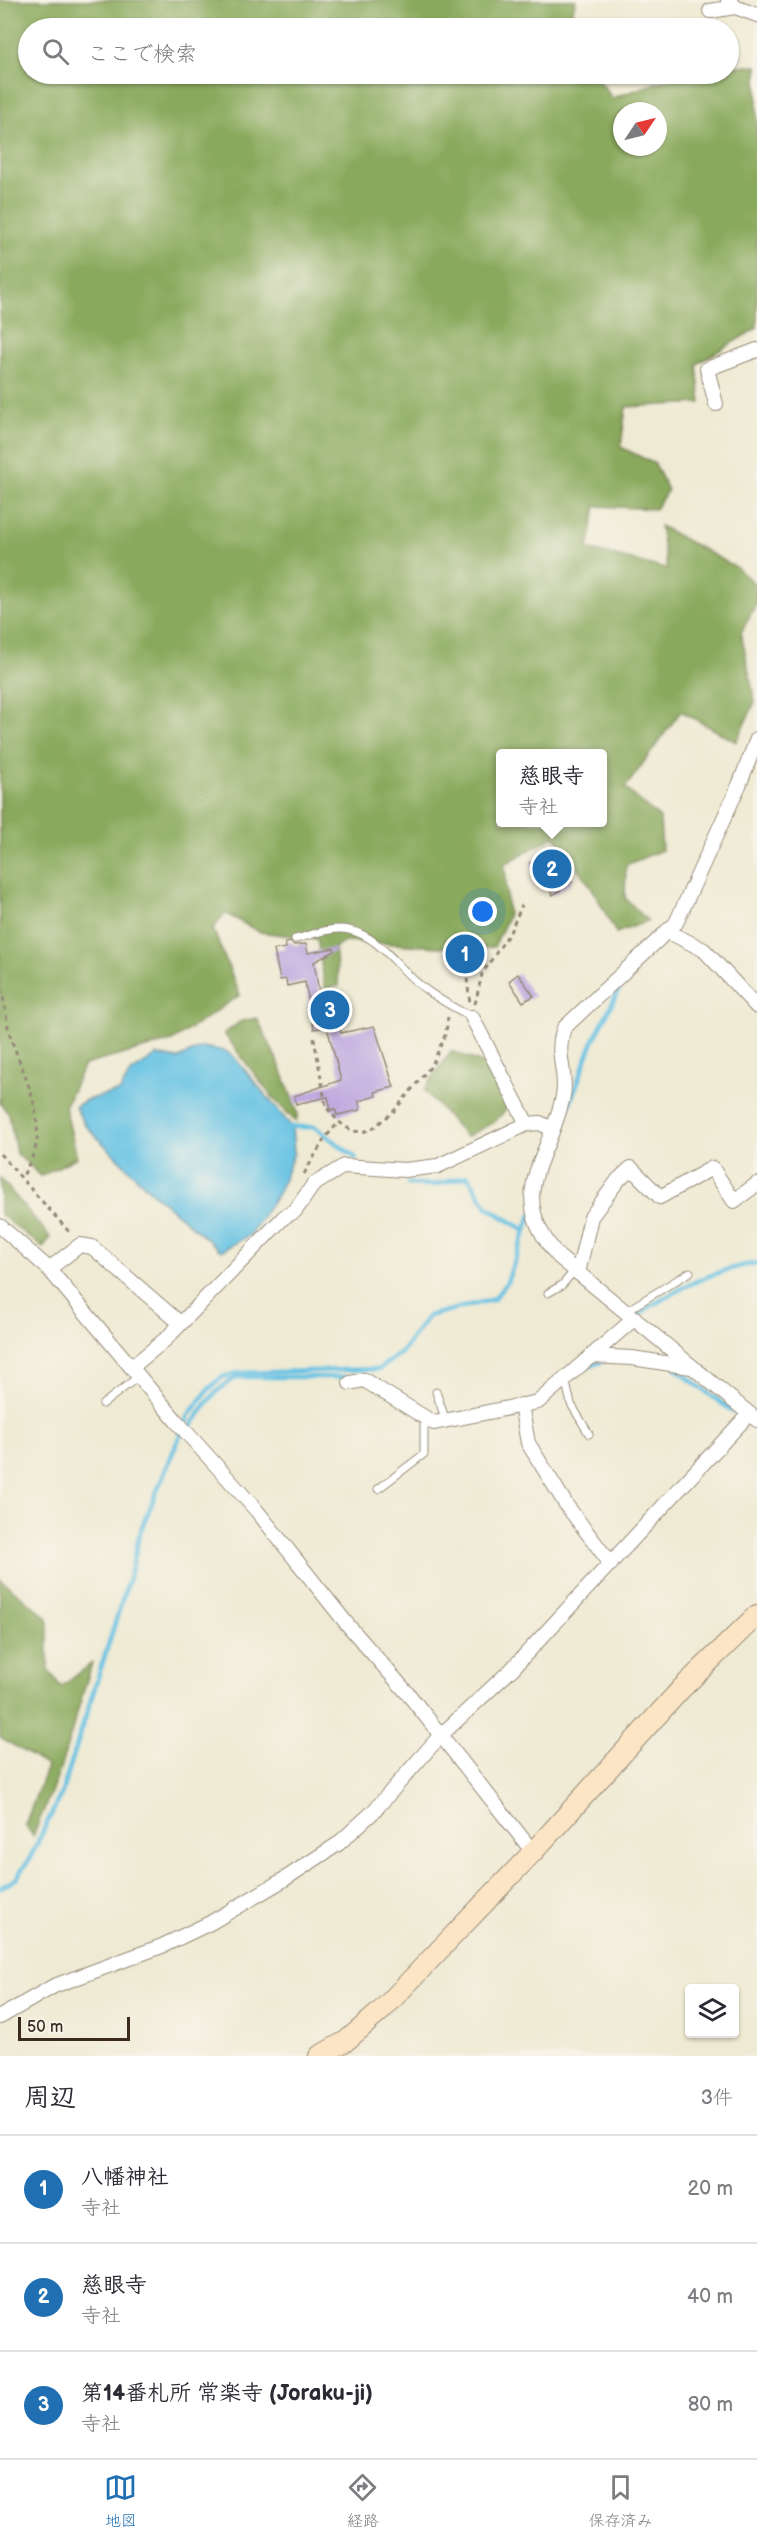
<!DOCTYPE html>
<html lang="ja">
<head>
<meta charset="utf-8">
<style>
	:root { --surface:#fff; --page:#f2f2f3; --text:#2b2b33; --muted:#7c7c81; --line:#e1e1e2; --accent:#1f6fb2 }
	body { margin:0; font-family:"Balsamiq Sans","Klee One",sans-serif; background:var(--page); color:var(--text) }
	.controls { position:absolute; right:18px; bottom:18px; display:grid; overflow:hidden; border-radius:6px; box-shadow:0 2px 4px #0004 }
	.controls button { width:54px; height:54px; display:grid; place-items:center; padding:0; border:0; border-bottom:2px solid var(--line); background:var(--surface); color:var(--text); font:30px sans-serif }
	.compass { position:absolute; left:613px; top:102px; width:54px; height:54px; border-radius:50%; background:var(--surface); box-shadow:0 2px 4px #0004; rotate:55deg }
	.scale { position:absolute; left:18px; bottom:15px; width:112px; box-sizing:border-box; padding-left:6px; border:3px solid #3b2a1e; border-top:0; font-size:16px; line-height:21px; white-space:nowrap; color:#3b2a1e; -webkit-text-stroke:4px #f7f3e8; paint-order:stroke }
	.you { position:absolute; left:483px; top:912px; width:21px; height:21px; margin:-15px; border:4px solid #fff; border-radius:50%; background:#1a73e8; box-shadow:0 0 0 9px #1a73e833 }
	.badge { display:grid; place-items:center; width:39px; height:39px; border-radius:50%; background:var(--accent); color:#fff; font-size:20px; font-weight:700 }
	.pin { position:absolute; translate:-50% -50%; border:3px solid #fff; box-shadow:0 2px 6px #0006 }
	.popup { position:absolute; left:496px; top:749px; width:111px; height:78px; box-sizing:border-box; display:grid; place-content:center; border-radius:6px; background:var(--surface); filter:drop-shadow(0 2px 4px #0005); font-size:20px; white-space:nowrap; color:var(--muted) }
	.popup b { font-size:22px; color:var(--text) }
	.popup::after { content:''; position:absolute; left:50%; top:100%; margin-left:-12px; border:12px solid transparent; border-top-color:var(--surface) }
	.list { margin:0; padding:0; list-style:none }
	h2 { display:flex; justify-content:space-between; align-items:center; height:78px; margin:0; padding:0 24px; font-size:26px }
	h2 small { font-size:20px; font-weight:400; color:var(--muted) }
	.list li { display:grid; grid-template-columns:39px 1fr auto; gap:18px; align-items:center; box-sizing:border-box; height:108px; padding:0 24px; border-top:2px solid var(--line) }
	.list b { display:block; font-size:22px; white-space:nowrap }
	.list p { margin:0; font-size:20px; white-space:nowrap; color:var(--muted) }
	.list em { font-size:20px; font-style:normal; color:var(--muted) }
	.icon { flex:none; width:33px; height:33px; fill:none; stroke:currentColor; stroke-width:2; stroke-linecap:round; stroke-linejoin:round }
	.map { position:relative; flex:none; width:757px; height:2056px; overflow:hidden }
	.search { position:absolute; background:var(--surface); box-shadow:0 2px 4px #0004; left:18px; right:18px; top:18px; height:66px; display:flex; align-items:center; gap:15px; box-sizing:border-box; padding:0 21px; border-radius:33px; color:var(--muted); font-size:22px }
	.sheet { height:402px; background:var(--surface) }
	nav { display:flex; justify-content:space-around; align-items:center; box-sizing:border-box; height:84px; border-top:2px solid var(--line); background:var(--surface); font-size:16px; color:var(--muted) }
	nav a { display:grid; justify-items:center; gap:3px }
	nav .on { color:var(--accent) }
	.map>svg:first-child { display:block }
	.forest { fill:#89a95c; stroke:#626a3d; stroke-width:1.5; fill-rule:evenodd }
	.water { fill:#66c2e4; stroke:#507681; stroke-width:1.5 }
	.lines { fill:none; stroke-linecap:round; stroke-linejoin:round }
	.stream { stroke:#66c2e4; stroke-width:4.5 }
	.building { fill:#bca4df }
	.lane-casing { stroke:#958a78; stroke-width:9 }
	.street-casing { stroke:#958a78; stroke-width:16 }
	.secondary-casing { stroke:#958a78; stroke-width:22 }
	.path { stroke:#958a78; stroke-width:3; stroke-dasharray:4.5 4.5; stroke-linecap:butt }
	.lane { stroke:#fff; stroke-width:7 }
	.street { stroke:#fff; stroke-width:14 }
	.secondary { stroke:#fce5c4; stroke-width:20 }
</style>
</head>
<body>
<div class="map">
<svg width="757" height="2056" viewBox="0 0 757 2056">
	<rect width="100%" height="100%" fill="#f7f3e8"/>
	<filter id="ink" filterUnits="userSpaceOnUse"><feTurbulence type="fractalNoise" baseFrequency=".0167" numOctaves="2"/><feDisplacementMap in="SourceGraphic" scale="12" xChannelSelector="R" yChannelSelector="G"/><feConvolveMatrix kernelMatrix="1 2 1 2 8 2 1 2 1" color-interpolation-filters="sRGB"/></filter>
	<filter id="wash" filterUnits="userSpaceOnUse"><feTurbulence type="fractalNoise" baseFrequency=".008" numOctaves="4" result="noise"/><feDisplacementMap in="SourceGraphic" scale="24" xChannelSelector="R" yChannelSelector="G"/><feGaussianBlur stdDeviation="1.35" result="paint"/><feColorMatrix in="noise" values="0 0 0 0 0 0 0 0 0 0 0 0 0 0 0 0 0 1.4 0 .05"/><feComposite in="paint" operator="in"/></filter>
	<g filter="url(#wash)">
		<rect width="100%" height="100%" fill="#efead3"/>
		<g class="forest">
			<path d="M0,0H576L567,28H28V74H595L612,98L683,74H728L729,66H757V328L697,364L701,403L626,407L621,447L655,464L668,490L655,509L596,506L588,549L667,569L660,526L736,567L757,586V602L741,633L755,702L736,742L681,711L625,788L660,818L662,850L626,865L625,898L648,921L616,933L593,890L555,836L505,864L508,917L494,947L472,949L347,941L335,947L339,986L325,988L317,939L259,932L225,913L213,929L240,995L172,1041L84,1065L65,1107L77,1157L41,1176L16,1153L9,1114L0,1103ZM622,111H658V147H622ZM501,754H603V822H501Z"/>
			<path d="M257,1018L280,1066L298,1114L296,1122L272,1097L224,1034L241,1021Z"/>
			<path d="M451,1051L488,1065L507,1108L496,1121L466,1137L424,1090Z"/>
			<path d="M0,1178L50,1237L43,1248L0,1214Z"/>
			<path d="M0,1579L48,1618V1669L61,1687L92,1663L59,1773L33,1836L25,1825L47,1766L0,1737Z"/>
		</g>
		<path class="water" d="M202,1047L226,1051L234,1057L292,1127L294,1153L279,1192L250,1235L221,1251L149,1190L85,1125L75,1107L86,1100L120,1091L130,1073L157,1055L177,1059Z"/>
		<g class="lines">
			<g class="stream">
				<path d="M292,1127H315L356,1158"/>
				<path d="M408,1184L434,1185L468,1176L487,1207L526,1231"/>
				<path d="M540,1184L591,1046L623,981"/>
				<path d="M639,1314C676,1289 713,1270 757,1263"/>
				<path d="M588,1367L603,1361"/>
				<path d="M676,1369L732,1411"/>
				<path d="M188,1430C203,1409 214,1388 238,1377H344"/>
				<path d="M0,1888L16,1879L30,1858L62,1792L131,1572L140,1532L188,1416L208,1390L222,1377L238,1373L379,1369L401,1353L428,1316L494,1299L507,1282L531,1215"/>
			</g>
		</g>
		<g id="blocks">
			<g class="building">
				<path d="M558,849L567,861L563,864L572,876L569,878L572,882L553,895L530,863L549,850L551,854Z"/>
				<path d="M290,942L294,945L306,944L308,953L334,948L335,951L314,962L320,998L331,996L341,1033L374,1026L376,1031L394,1087L375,1092L376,1096L359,1101L360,1110L337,1115L335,1109L331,1110L328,1097L296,1104L294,1096L341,1080L327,1027L314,1029L305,982L287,986L286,979L280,980L274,950L286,948L285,943Z"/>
				<path d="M518,974L534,996L523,1002L509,981Z"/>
			</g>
		</g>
	</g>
	<g filter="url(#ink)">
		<use href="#blocks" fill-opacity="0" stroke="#958a78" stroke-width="1.5"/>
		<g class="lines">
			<defs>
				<g id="lane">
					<path d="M295,939C312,935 332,926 349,930C377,936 394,962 414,980C431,995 452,1007 472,1017"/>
					<path d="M548,1293L562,1285L575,1270"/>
					<path d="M626,1311L690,1272"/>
					<path d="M565,1379L571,1404L589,1434"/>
					<path d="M436,1392L446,1421"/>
					<path d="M103,1404L139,1376"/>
					<path d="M378,1489L424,1454V1418"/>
				</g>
				<g id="street">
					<path d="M728,0L735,7L757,15"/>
					<path d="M710,11L735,7"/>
					<path d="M716,404L707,369L757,350"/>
					<path d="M757,739L740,783L676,923L564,1028C554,1055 568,1072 563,1096C550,1160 503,1194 559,1257L757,1420"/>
					<path d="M667,931L704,950L757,1007"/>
					<path d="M472,1017L527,1124"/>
					<path d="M0,1226L49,1269L178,1423L257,1511L347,1624L409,1695L533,1852"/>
					<path d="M49,1269L80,1245L92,1247L180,1323"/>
					<path d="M578,1273L591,1217L618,1180L631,1168L660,1197L712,1168L734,1201L757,1184"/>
					<path d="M591,1356L632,1358L691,1367"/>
					<path d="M132,1367L167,1338L284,1217L295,1211L313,1185L344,1166L405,1170L438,1166L527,1124L540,1123L552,1129"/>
					<path d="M350,1383L364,1380L434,1423L538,1402L635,1318"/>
					<path d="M521,1405L528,1443L567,1506L611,1564"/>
					<path d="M0,2017L54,1986L162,1946L210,1923L283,1880L338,1844L373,1812L440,1736L512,1669L749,1414"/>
				</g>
				<path id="secondary" d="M319,2056L346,2041L382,2010L533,1852L682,1688L757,1615"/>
			</defs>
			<use href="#lane" class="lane-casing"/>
			<use href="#street" class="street-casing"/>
			<use href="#secondary" class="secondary-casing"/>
			<g class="path">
				<path d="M465,961L470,1004"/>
				<path d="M0,989C7,1004 5,1022 11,1038C22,1071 40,1103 37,1140C36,1152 27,1167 22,1178"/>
				<path d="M475,1004L482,974L510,932L522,905"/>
				<path d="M314,1038L326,1107L339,1122L352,1131L363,1132L373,1128L394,1111L432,1065L446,1033L448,1017"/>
				<path d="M0,1154L71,1234"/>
				<path d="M304,1174L325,1138L338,1123"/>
			</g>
			<use href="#lane" class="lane"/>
			<use href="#street" class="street"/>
			<use href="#secondary" class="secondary"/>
		</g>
	</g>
</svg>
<div class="controls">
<button><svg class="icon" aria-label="layers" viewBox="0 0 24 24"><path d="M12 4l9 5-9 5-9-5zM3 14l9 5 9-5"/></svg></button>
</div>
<svg class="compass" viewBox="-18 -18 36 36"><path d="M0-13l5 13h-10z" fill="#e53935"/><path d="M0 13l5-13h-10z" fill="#7c7c81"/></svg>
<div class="scale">50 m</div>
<div class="you"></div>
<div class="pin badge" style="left:465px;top:954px">1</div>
<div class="pin badge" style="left:552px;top:869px">2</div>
<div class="popup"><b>慈眼寺</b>寺社</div>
<div class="pin badge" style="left:330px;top:1010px">3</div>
<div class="search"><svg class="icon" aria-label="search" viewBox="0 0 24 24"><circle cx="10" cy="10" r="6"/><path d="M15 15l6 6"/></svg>ここで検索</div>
</div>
<section class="sheet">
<h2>周辺<small>3件</small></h2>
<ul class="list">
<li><span class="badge">1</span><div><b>八幡神社</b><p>寺社</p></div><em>20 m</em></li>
<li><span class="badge">2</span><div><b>慈眼寺</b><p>寺社</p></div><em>40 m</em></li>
<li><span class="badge">3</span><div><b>第14番札所 常楽寺 (Joraku-ji)</b><p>寺社</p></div><em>80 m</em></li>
</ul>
</section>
<nav>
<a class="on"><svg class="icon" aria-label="map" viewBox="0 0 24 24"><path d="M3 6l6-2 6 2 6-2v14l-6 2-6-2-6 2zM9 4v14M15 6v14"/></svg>地図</a>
<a><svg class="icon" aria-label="directions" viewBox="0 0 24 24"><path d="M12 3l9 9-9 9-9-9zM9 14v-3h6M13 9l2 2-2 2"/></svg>経路</a>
<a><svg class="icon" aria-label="saved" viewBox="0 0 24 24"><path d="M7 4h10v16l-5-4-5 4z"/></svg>保存済み</a>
</nav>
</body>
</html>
